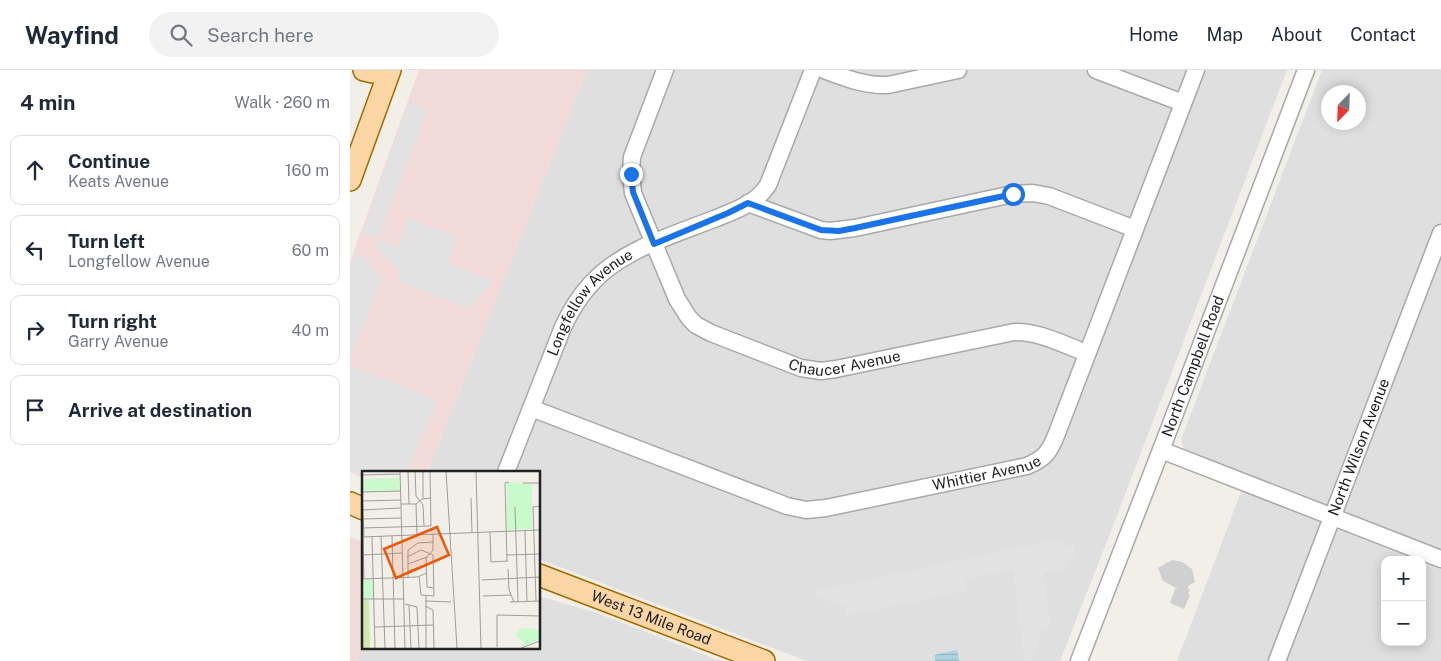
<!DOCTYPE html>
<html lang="en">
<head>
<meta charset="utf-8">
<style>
	:root { --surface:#fff; --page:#f2f2f3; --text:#1f2937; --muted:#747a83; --line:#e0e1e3 }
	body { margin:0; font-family:"Public Sans",sans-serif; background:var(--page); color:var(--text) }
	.controls { position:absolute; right:15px; bottom:15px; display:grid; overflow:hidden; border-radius:10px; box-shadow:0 2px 12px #0003 }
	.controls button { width:45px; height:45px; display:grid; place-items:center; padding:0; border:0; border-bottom:1px solid var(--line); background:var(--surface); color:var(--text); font:25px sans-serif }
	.compass { position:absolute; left:971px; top:15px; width:45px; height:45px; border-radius:50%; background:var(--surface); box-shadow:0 2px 12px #0003; rotate:203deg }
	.stop { position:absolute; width:15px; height:15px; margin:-11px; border:4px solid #1a73e8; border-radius:50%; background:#fff }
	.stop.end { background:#1a73e8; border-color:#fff; box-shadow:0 1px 5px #0008 }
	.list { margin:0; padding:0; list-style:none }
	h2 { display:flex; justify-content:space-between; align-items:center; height:65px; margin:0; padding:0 20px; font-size:21px }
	h2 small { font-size:16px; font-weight:400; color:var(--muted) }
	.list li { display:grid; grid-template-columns:32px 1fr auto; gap:15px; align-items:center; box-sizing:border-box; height:70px; margin:0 10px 10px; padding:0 10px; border:1px solid var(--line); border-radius:10px }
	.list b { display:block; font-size:19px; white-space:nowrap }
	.list p { margin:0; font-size:16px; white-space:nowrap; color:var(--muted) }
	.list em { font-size:16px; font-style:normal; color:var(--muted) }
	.icon { flex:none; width:28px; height:28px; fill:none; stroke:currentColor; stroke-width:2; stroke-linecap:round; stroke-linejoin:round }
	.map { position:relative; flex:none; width:1091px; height:591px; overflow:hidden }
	header { display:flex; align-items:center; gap:30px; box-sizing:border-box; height:70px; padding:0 25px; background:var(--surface); border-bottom:1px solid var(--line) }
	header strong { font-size:24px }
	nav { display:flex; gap:28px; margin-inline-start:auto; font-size:18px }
	.search { width:350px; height:45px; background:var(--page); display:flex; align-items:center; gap:12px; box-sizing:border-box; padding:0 18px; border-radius:28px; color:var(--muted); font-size:19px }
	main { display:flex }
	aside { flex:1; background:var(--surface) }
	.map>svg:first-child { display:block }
	.residential { fill:#e0dfdf; fill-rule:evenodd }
	.commercial { fill:#f2dad9 }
	.religious { fill:#d0d0d0 }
	.parking { fill:#e2e2e2 }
	.water { fill:url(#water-rules) }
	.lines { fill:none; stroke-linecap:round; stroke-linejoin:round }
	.minor-casing { stroke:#a9a9a9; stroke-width:19 }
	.major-casing { stroke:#a06b00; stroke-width:24 }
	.minor { stroke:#fff; stroke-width:16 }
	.major { stroke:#fcd6a4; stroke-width:21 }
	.route { stroke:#1a73e8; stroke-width:6 }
	.labels { text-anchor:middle; stroke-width:4; stroke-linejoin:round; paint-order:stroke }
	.street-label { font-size:15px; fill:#222; stroke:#fff }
	.inset-road { fill:none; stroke:#9f9d99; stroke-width:1 }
	.view { fill:#e8590c; fill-opacity:0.15; stroke:#e8590c; stroke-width:2.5 }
	.inset-edge { fill:none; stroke:#222; stroke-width:2.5 }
</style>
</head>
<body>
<header>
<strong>Wayfind</strong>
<div class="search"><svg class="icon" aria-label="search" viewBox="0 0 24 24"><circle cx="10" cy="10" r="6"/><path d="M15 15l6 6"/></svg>Search here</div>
<nav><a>Home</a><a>Map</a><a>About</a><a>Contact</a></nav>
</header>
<main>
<aside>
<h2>4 min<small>Walk · 260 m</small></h2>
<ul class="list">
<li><svg class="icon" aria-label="ahead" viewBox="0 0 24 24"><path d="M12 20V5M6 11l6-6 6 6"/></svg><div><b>Continue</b><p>Keats Avenue</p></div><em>160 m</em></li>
<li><svg class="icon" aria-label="left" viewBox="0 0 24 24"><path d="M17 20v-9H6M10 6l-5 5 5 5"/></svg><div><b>Turn left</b><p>Longfellow Avenue</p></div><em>60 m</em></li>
<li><svg class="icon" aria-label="right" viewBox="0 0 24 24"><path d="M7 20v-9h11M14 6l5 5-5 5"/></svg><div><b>Turn right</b><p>Garry Avenue</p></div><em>40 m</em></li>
<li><svg class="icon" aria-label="arrive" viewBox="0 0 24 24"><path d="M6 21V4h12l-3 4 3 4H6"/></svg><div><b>Arrive at destination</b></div></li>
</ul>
</aside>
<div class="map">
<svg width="1091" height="591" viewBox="0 0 1091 591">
	<defs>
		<pattern id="water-rules" width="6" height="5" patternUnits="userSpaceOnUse" patternTransform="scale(1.25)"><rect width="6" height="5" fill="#aad3df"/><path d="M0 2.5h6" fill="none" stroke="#92b5bf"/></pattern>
	</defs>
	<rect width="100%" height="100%" fill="#f2efe9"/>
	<g class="residential">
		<path d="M237,0H937L763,456L710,591H457L189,489V402H77Z"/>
		<path d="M972,0H1091V591H827L897,406L852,389L834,380L832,373V367ZM978,22H1008V52H978ZM1035,490H1072V572H1035Z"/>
		<path d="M189,526L247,543L371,591H7L14,572V577H189Z"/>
	</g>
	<g class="commercial">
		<path d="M69,0H237L77,402H14V408L0,402V192Z"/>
		<path d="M0,467L14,472V572L7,591H0Z"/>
	</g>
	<path class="religious" d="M822,490L832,492L842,499L845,512L838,516V519L840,520L838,524L840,525L834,539L820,533L825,519H828L813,511L808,498Z"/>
	<g class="parking">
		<path d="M59,32L78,39L28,168L12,163Z"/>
		<path d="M58,148L108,167L98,193L141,210L138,218L116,238L47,211L50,202L26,178L29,169L48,177Z"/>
		<path d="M5,184L14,187L32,209L0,288V196Z"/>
		<path d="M0,295L87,330L57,402H14V406L0,401Z"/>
		<path d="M711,468L716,477L724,476L726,487L718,489L719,499L694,503L700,557L692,559L683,590L674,591L663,500H660L615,510L616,521L498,545L495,537L464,526L466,521Z"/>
	</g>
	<path class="water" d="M607,580L609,591H585L584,585Z"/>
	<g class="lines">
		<defs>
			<g id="minor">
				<path id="s1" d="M315,0L282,87L281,104L283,123L327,229L339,248L346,255L361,263L451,298L471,301L486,299L664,262C689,261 714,275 737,283"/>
				<path d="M474,0C495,8 515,16 538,15L608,0"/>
				<path d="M746,0L833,33"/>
				<path d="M398,133L471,160L480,161L505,158L663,124L683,123L699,126L785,159"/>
				<path id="s2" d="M181,338L437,436L456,440L476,438L677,396C696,388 700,381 707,363L846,0"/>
				<path d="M811,380L1091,489"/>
				<path id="s3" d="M156,402L213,257C220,242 229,227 240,215C269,181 323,165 364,149C384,141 406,134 418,115L463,0"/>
				<path id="s4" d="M729,591L811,380L956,0"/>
				<path id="s5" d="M927,591L1091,163"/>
			</g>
			<g id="major">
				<path d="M14,0L23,2L30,0"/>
				<path d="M0,110L40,0"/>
				<path d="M0,433L14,439"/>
				<path id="s6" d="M189,505L414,591"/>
			</g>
		</defs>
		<use href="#minor" class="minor-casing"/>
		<use href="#major" class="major-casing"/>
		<use href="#minor" class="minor"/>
		<use href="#major" class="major"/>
	</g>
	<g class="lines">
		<path class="route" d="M281,104L283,122L304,174L378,143L398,133L471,160L489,161L505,158L663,124"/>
	</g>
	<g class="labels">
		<g class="street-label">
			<text dy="5" stroke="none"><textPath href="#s3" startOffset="192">Longfellow Avenue</textPath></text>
			<text dy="5" stroke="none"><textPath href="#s1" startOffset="434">Chaucer Avenue</textPath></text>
			<text dy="5" stroke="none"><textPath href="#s4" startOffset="316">North Campbell Road</textPath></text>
			<text dy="5" stroke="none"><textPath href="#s5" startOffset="229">North Wilson Avenue</textPath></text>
			<text dy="5" stroke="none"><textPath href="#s2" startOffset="478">Whittier Avenue</textPath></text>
			<text dy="5" stroke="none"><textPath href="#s6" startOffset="120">West 13 Mile Road</textPath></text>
		</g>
	</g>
	<g transform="translate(12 401)">
		<rect width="178" height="178" fill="#f2efe9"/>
		<path d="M0,129H7L8,177H0Z" fill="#cdebb0"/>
		<path d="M37,7L38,19L1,20V8ZM145,11L170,13V58L145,59ZM0,108H10L12,127L0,128ZM166,157L177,159V169L160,175L162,171L153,164L158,158Z" fill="#c8facc"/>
		<path class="inset-road" d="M38,0L43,177M46,0L47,33M53,0L54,25L61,34L62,55M61,0V27M84,0L95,177M114,0L119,177M0,4L38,3M161,12H178M0,16L2,66M0,21L38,20M109,27L110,62M0,30L39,29M39,33H54L60,28L69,27M54,33L55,64M153,36L156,131M0,39L39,37M0,48L39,47M0,57L69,55L68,0M163,60L165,131M128,61L129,91L146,90M71,63V79L64,87L65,116L72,117M19,65L23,177M30,65L33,177M0,66L178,59M1,66L2,108M10,66L13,177M0,84L40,82M145,84L178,83M45,86L59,79L71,84L72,125L59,124L57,105M145,90L143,12L147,11M46,93L65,86M146,98L147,119L152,131M46,100L64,94M46,107V79L56,72L71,71M0,108L55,106L65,102M120,109L178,106M64,125V177M121,125L149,124M0,128H42M63,130L89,131M174,130L171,36L178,35M148,131L178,130M43,133L55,136L57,177M47,134L49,177M63,135L71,139L72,177M13,156L71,154M135,176V144L178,145M159,177L178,170"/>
		<path class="view" d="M75,56L87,84L34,107L22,78Z"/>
		<rect width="178" height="178" class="inset-edge"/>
	</g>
</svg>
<div class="controls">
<button>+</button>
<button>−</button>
</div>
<svg class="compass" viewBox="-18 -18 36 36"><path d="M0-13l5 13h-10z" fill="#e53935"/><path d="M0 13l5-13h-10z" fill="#747a83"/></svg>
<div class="stop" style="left:663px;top:124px"></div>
<div class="stop end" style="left:281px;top:104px"></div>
</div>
</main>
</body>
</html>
